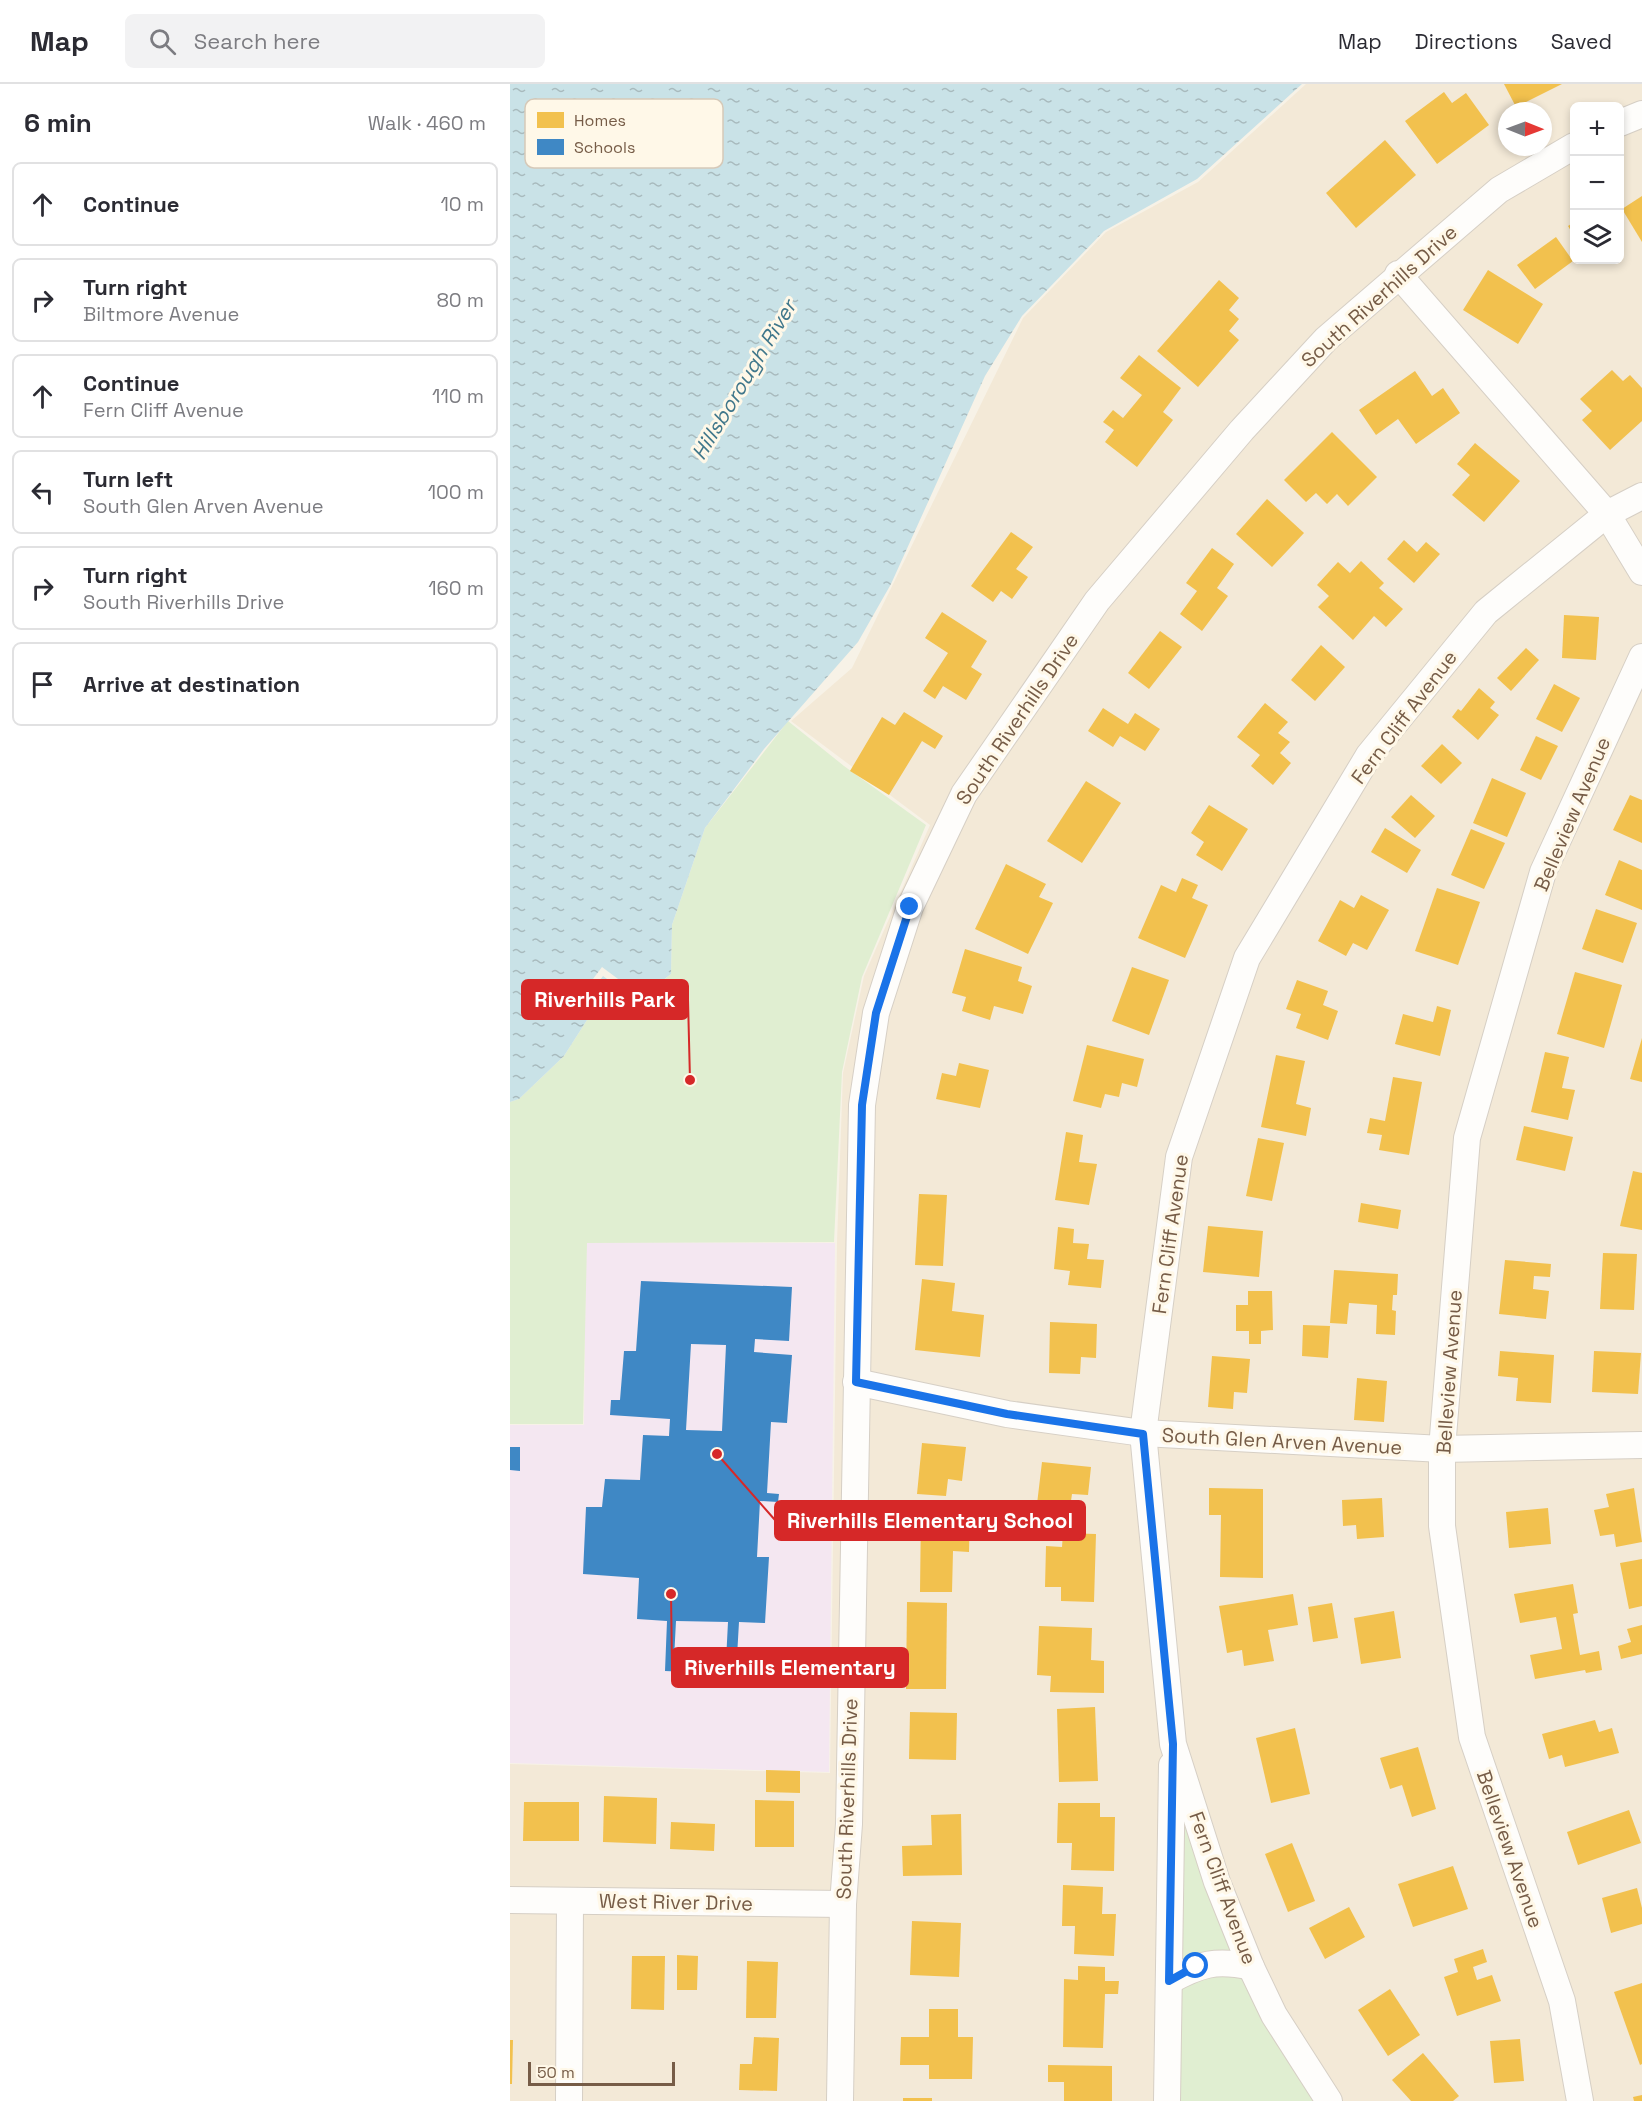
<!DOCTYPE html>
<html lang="en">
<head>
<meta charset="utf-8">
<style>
	:root { --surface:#fff; --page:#f2f2f3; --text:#2b2b33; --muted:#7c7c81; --line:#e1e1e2 }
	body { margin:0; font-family:"Space Grotesk",sans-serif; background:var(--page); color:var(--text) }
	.controls { position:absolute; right:18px; top:18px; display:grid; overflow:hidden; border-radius:9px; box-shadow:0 3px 9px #0003 }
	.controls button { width:54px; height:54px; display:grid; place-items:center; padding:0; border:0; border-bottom:2px solid var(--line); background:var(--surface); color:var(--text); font:30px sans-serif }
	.compass { position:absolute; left:988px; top:18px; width:54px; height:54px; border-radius:50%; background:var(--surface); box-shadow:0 3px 9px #0003; rotate:91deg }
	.scale { position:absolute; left:18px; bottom:15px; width:147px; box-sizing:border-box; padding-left:6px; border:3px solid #765c47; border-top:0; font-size:16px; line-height:21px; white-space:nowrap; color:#765c47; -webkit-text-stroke:4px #fff8e8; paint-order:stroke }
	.stop { position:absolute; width:18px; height:18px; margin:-14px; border:4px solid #1a73e8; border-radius:50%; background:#fff }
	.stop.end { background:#1a73e8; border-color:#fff; box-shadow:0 2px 6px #0008 }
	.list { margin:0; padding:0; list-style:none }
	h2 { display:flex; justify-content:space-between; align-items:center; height:78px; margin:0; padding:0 24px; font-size:26px }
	h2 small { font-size:20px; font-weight:400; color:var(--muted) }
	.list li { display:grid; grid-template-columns:39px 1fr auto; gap:18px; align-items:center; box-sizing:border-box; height:84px; margin:0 12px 12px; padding:0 12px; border:2px solid var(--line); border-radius:9px }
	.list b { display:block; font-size:22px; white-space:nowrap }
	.list p { margin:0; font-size:20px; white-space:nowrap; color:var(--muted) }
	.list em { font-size:20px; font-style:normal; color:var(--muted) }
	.icon { flex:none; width:33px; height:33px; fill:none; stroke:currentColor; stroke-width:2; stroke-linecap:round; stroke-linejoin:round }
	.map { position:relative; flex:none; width:1132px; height:2017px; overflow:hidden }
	header { display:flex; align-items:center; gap:36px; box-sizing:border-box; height:84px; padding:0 30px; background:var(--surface); border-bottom:2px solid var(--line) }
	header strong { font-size:28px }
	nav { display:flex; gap:33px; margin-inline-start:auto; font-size:21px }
	.search { width:420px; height:54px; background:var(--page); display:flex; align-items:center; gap:15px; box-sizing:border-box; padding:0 21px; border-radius:9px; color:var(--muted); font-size:22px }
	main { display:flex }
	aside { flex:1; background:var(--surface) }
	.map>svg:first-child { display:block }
	.residential { fill:#f3e9d7; fill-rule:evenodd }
	.education { fill:#f4e7f1 }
	.park { fill:#e0eed1 }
	.water { fill:url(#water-ripples) }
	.pier { fill:#f7f2e7 }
	.homes { fill:#f2c14e }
	.schools { fill:#3f88c5; fill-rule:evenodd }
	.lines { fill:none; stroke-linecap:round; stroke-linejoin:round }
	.minor-casing { stroke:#d6cfc5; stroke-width:28 }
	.minor { stroke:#fefdfb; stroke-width:26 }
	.route { stroke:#1a73e8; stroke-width:8 }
	.labels { text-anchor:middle; stroke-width:6; stroke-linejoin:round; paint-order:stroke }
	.street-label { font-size:20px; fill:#765c47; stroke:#fff8e8 }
	.water-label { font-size:21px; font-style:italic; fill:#40778b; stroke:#fff8e8 }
	.key { fill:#fff8e8; stroke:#d6c9b8; stroke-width:1.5 }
	.key-label { font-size:16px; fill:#765c47 }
	.leader { fill:none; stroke:#d62828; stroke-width:2 }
	.callout-dot { fill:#d62828; stroke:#fff8e8; stroke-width:2 }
	.callout { fill:#d62828; stroke:#d62828; stroke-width:2 }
	.callout-label { font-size:21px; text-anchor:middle; font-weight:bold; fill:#fff }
</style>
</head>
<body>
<header>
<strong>Map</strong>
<div class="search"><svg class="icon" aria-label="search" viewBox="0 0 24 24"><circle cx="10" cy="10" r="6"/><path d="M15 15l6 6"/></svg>Search here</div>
<nav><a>Map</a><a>Directions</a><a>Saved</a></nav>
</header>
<main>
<aside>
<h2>6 min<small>Walk · 460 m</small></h2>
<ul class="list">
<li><svg class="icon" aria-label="ahead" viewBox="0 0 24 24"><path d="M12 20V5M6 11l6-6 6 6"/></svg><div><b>Continue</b></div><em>10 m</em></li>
<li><svg class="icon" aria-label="right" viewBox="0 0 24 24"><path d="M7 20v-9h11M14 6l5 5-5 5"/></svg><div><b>Turn right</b><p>Biltmore Avenue</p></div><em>80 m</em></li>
<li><svg class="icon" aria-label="ahead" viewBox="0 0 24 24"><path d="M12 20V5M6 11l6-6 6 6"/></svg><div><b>Continue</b><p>Fern Cliff Avenue</p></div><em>110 m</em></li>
<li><svg class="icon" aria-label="left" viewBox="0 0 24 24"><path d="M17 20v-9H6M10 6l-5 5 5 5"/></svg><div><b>Turn left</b><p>South Glen Arven Avenue</p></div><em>100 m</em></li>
<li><svg class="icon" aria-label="right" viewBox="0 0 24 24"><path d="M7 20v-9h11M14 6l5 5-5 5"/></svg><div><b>Turn right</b><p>South Riverhills Drive</p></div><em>160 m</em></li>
<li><svg class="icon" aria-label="arrive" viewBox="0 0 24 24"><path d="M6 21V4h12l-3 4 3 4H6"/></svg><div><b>Arrive at destination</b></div></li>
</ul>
</aside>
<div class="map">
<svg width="1132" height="2017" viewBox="0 0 1132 2017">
	<defs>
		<pattern id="water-ripples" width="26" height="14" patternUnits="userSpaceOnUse" patternTransform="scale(1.5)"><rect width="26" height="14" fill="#c9e2e7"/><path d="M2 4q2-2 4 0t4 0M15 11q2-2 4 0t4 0" fill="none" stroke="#a8babd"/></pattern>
	</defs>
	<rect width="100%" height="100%" fill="#f7f2e7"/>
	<path class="residential" d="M796,0H1132V2017H0V1680L320,1689L327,1158L333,989L354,892L420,741L281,637L342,584L513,234L596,148L688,98ZM1064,22H1110V176H1064ZM997,27H1033V63H997Z"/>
	<path class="education" d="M76,1158L325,1159L319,1688L0,1679V1341H74Z"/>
	<g class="park">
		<path d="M278,637L334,682L416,741L352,893L332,988L324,1158L77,1159L73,1340H0V1018L9,1015L54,972L86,922L108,912L125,919L161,890L162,841L195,744Z"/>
		<path d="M670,1700L808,2017H669Z"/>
	</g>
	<path class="water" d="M0,0H792L687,95L594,147L512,232L475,292L381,500L348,558L254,665L195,744L162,841L161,890L124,919L108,912L86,922L54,972L9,1015L0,1018Z"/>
	<path class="pier" d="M92,883L135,915L130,919L93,892L85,903L80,899Z"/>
	<g class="homes">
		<path d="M994,0H1052L1006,23Z"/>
		<path d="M934,8L942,19L956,9L979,41L927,80L895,37Z"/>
		<path d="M875,56L906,91L846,144L816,109Z"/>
		<path d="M1132,112V158L1112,125Z"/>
		<path d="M1064,138V152L1058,142Z"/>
		<path d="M1046,153L1063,177L1025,205L1007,181Z"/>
		<path d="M978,186L1033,220L1008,260L953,226Z"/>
		<path d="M709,196L729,214L719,226L729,235L719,247L729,256L688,303L647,267Z"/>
		<path d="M629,271L671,304L653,328L663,336L627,383L595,358L604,346L593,338L603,326L613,334L632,311L610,294Z"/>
		<path d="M1102,286L1113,297L1120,291L1132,304V337L1100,366L1072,336L1082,327L1070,315Z"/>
		<path d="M905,287L922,312L933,304L950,329L906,360L888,335L866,351L849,326Z"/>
		<path d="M822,348L867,393L838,422L827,410L817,420L806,409L796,418L774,396Z"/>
		<path d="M965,359L1010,397L974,438L942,411L960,391L947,380Z"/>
		<path d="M757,415L794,449L762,483L726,450Z"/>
		<path d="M501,448L523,463L506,485L518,493L502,515L491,507L483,518L461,502Z"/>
		<path d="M894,456L907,468L916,458L930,470L904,499L877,475Z"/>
		<path d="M702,464L724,480L707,504L718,512L692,547L670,530L687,507L676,499Z"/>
		<path d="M851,477L874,499L869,504L893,525L876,543L864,532L843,556L808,523L819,512L807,501L828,478L840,489Z"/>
		<path d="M432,528L477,557L461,583L472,590L456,616L433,602L425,615L413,607L438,569L415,554Z"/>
		<path d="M1054,531L1089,533L1086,576L1052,574Z"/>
		<path d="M650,547L672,563L639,605L618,589Z"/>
		<path d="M811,561L835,583L805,617L781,596Z"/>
		<path d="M1016,564L1029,576L1001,607L987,594Z"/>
		<path d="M1044,600L1070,614L1052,648L1026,635Z"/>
		<path d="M969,604L985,618L980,624L989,631L968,656L942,633L948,625L951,627Z"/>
		<path d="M755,619L778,638L768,649L780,658L770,669L781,679L763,701L741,682L750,671L727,653Z"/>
		<path d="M593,624L618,640L625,629L650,645L635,667L610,652L603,663L578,647Z"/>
		<path d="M394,628L433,652L425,665L412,657L379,711L340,687L372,633L385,641Z"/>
		<path d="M1026,652L1048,662L1031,696L1010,686Z"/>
		<path d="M932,660L952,679L931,700L911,682Z"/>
		<path d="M982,694L1016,709L997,753L963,739Z"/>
		<path d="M576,697L611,719L572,779L537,757Z"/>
		<path d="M901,711L925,732L905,754L881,733Z"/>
		<path d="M1120,711L1132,716V759L1103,746Z"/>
		<path d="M699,721L738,745L712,787L686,771L694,758L681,749Z"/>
		<path d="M875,744L911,766L897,789L861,768Z"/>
		<path d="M961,745L995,759L974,805L941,791Z"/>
		<path d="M1109,776L1132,786V826L1095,811Z"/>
		<path d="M496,780L536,800L529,813L543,819L518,870L465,845Z"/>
		<path d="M672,794L688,801L682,814L698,821L675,874L628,854L651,801L666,808Z"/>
		<path d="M927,804L970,818L948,881L905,867Z"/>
		<path d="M851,811L879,826L857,866L843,859L836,872L808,857L830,816L844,824Z"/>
		<path d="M1086,825L1127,839L1113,879L1072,865Z"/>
		<path d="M455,865L512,883L508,897L522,902L513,930L484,922L480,936L452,927L456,913L442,909Z"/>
		<path d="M622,883L659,896L639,951L602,937Z"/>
		<path d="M1065,888L1112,901L1094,964L1047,950Z"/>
		<path d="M787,896L818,907L813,921L828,927L818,956L786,944L791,930L776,925Z"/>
		<path d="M927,922L941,926L930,972L885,960L893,930L923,938Z"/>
		<path d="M1132,954V998L1120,995Z"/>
		<path d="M577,961L634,975L627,1003L612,999L609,1013L595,1010L591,1024L563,1017Z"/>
		<path d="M1035,968L1059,973L1052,1004L1065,1006L1058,1036L1021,1028Z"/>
		<path d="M766,971L795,977L786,1020L801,1024L796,1052L751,1043Z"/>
		<path d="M449,979L479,986L470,1024L426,1015L432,989L446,992Z"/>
		<path d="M883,993L912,998L899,1071L869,1066L872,1051L857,1049L860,1034L875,1037Z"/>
		<path d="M1014,1042L1063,1053L1055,1087L1006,1076Z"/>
		<path d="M556,1048L573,1051L569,1078L587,1080L579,1121L545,1116Z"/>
		<path d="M748,1054L774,1059L762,1117L736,1112Z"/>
		<path d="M1123,1087L1132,1089V1146L1110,1142Z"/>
		<path d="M409,1110L437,1111L433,1182L405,1181Z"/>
		<path d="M851,1119L891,1126L888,1145L848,1138Z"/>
		<path d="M698,1142L753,1147L749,1193L693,1188Z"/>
		<path d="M548,1143L564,1145L563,1159L579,1160L577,1175L594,1176L591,1204L558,1201L560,1187L544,1185Z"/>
		<path d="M1093,1169L1127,1170L1124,1226L1090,1225Z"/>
		<path d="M995,1176L1041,1180L1040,1193L1024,1192L1023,1205L1039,1207L1036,1235L989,1230Z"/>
		<path d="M824,1186L888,1190L887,1211H883L882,1226L886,1227L885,1251L866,1250L867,1221L839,1219L837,1240L820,1239Z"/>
		<path d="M412,1195L445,1199L442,1227L474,1231L470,1273L405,1266Z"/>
		<path d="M738,1207H762L763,1246L751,1247V1260H739V1247H726V1221H738Z"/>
		<path d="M540,1238L587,1240L586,1274L571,1273L570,1290L539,1289Z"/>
		<path d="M793,1241L820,1242L818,1274L792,1272Z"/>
		<path d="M990,1267L1044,1271L1041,1319L1006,1317L1008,1294L988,1292Z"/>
		<path d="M1084,1267L1131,1269L1128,1310L1082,1308Z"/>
		<path d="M702,1272L740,1275L737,1309L724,1308L723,1325L698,1323Z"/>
		<path d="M847,1294L877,1297L874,1338L844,1336Z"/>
		<path d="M412,1359L456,1363L452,1397L438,1395L436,1412L407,1410Z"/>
		<path d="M532,1378L581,1383L578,1411L562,1410L560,1424L527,1420Z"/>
		<path d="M699,1404L753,1405V1494L710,1493L711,1431H699Z"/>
		<path d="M1124,1404L1132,1458L1106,1463L1104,1450L1090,1452L1084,1426L1099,1423L1096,1410Z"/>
		<path d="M872,1414L874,1453L847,1455L846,1441L833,1442L832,1416Z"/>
		<path d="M1038,1424L1041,1460L999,1464L996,1428Z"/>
		<path d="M411,1426L460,1427L459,1468L443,1467L442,1508H410Z"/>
		<path d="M553,1449L586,1450L584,1518L551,1517V1503H535L536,1462L552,1463Z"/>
		<path d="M1132,1475V1522L1119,1525L1110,1479Z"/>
		<path d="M1063,1500L1068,1529L1063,1530L1070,1571L1089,1567L1092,1586L1076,1589L1075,1586L1025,1595L1020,1571L1052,1565L1046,1533L1010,1539L1004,1510Z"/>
		<path d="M783,1510L788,1541L758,1546L764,1577L734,1582L732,1566L717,1569L709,1522Z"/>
		<path d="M397,1518L437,1519L436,1605H396Z"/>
		<path d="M822,1519L828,1554L803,1558L798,1523Z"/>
		<path d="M884,1527L891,1574L851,1580L844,1534Z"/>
		<path d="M1132,1541V1570L1111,1575L1108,1562L1121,1558L1117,1545Z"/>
		<path d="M529,1542L582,1544L581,1576L594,1577V1609L540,1608L541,1592L527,1591Z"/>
		<path d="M585,1623L588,1697L549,1698L547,1625Z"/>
		<path d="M400,1628L447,1629L446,1676L399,1675Z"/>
		<path d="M1085,1636L1089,1648L1102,1644L1109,1669L1055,1683L1052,1671L1039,1675L1032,1650Z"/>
		<path d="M785,1644L800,1710L761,1719L746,1654Z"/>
		<path d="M908,1663L926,1725L902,1733L892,1701L880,1705L870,1674Z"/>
		<path d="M256,1686L290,1687V1709L256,1708Z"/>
		<path d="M94,1712L147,1714L146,1760L93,1758Z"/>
		<path d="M245,1716L284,1717V1763H245Z"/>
		<path d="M14,1718H69V1757H13Z"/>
		<path d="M548,1719H590V1733H605L604,1787L561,1786L562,1759H547Z"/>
		<path d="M1119,1726L1131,1759L1068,1781L1057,1748Z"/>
		<path d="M451,1730L452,1791L393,1792L392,1762L422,1761L421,1731Z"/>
		<path d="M161,1738L205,1740L204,1767L160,1765Z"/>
		<path d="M782,1759L805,1817L778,1828L755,1770Z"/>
		<path d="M943,1782L958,1825L903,1843L888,1800Z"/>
		<path d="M553,1801L593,1803L592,1830H606L604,1872L564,1870L565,1842H552Z"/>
		<path d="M1127,1804L1132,1824V1840L1101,1849L1092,1814Z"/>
		<path d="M839,1823L855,1853L815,1875L799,1844Z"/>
		<path d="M402,1837L451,1839L449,1893L400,1891Z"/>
		<path d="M973,1865L977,1878L963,1883L967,1896L982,1891L991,1917L947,1932L934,1893L948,1888L944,1875Z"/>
		<path d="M167,1871L188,1872L187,1906H167Z"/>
		<path d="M122,1872H155L154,1926L121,1925Z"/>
		<path d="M237,1877L268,1878L266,1934H236Z"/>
		<path d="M568,1882L595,1883V1897H609L608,1910H595L593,1964L553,1963L554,1895L568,1896Z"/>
		<path d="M1132,1899V1980L1130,1981L1104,1908Z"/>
		<path d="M880,1905L910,1951L878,1972L848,1926Z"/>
		<path d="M419,1925H448V1953H463L462,1995H419V1981H390L391,1953H419Z"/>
		<path d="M244,1953L269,1954L267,2007L229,2006L230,1980H242Z"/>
		<path d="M1010,1955L1014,1997L984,1999L980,1957Z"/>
		<path d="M0,1956H3L2,2000H0Z"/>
		<path d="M913,1969L949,2012L943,2017H901L882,1996Z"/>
		<path d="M538,1981L602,1982V2017H554V1998H538Z"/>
		<path d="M1132,2011V2017H1124L1123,2013Z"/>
		<rect x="393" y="2014" width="29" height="3"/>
	</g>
	<g class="schools">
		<path d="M131,1197L282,1203L279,1257L245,1255L244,1268L282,1271L277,1339L261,1338L257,1409L269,1410L268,1418L250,1417L247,1473H259L255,1539L229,1538L226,1590L155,1587L157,1537L127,1535L129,1494L73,1490L76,1423H92L95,1395L130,1396L133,1351L159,1352L160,1335L100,1331L101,1316H110L114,1267H126ZM181,1260L216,1261L212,1347L176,1346ZM166,1537L218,1538L216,1577L164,1575Z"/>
		<path d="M0,1363H10V1387L0,1386Z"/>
	</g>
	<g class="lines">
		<defs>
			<g id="minor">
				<path d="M1110,39L1132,30"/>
				<path d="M888,190L1097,430L1132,488"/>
				<path d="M346,1298L497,1330L633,1349L932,1365L1132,1361"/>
				<path d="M0,1816L333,1820"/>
				<path d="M659,1897C690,1880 706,1875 741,1883"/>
				<path d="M59,2017L60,1817"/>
				<path d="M330,2017L333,1820L339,1740L352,1021L366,929L400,823L454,710L587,517L732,346L816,255L989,106L1064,62"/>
				<path d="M657,2017L662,1681"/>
				<path d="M819,2017L764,1931L741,1883L707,1798L663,1660L633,1349L669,1073L737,874L859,671L976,528L1097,430L1132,412"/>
				<path d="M1070,2017L1052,1917L962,1653L932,1442V1365L957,1054L1033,788L1132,573"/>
			</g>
		</defs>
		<use href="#minor" class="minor-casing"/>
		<use href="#minor" class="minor"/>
	</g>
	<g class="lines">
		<path class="route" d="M400,823L366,929L352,1021L346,1298L497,1330L633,1350L663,1660L659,1897L686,1882"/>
	</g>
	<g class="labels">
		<g class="street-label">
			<text transform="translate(869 212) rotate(-42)" y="7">South Riverhills Drive</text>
			<text transform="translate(894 633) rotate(-53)" y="7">Fern Cliff Avenue</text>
			<text transform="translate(507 635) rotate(-56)" y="7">South Riverhills Drive</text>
			<text transform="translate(1062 730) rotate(-67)" y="7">Belleview Avenue</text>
			<text transform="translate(660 1150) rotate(-82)" y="7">Fern Cliff Avenue</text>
			<text transform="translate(939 1288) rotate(-86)" y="7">Belleview Avenue</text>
			<text transform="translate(772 1357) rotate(3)" y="7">South Glen Arven Avenue</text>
			<text transform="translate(337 1715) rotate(-88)" y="7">South Riverhills Drive</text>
			<text transform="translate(1000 1765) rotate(71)" y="7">Belleview Avenue</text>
			<text transform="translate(713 1804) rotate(70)" y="7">Fern Cliff Avenue</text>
			<text transform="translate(166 1818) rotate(1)" y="7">West River Drive</text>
		</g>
		<g class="water-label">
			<text transform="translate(234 296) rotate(-59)" y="7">Hillsborough River</text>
		</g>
	</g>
	<rect x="15" y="15" width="198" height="69" rx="9" class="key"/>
	<rect x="27" y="28" width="27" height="16" fill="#f2c14e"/>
	<rect x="27" y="55" width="27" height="16" fill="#3f88c5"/>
	<g class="key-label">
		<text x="64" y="42">Homes</text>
		<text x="64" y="69">Schools</text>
	</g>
	<path class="leader" d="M180 996L178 916M207 1370L265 1436M161 1510L162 1584"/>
	<g class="callout-dot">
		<circle cx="180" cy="996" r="6"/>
		<circle cx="207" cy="1370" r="6"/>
		<circle cx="161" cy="1510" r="6"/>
	</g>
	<g class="callout">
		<rect x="12" y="896" width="166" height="39" rx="6"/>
		<rect x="265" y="1417" width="310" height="39" rx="6"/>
		<rect x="162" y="1564" width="236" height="39" rx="6"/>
	</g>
	<g class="callout-label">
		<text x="95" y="923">Riverhills Park</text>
		<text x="420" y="1444">Riverhills Elementary School</text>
		<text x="280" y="1591">Riverhills Elementary</text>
	</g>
</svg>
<div class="controls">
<button>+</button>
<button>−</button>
<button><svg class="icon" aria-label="layers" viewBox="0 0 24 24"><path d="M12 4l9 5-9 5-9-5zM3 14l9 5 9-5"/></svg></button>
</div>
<svg class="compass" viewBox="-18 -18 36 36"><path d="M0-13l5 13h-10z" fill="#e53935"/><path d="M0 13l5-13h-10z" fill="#7c7c81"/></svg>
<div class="scale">50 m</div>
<div class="stop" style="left:686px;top:1882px"></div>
<div class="stop end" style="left:400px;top:823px"></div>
</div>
</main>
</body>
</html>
